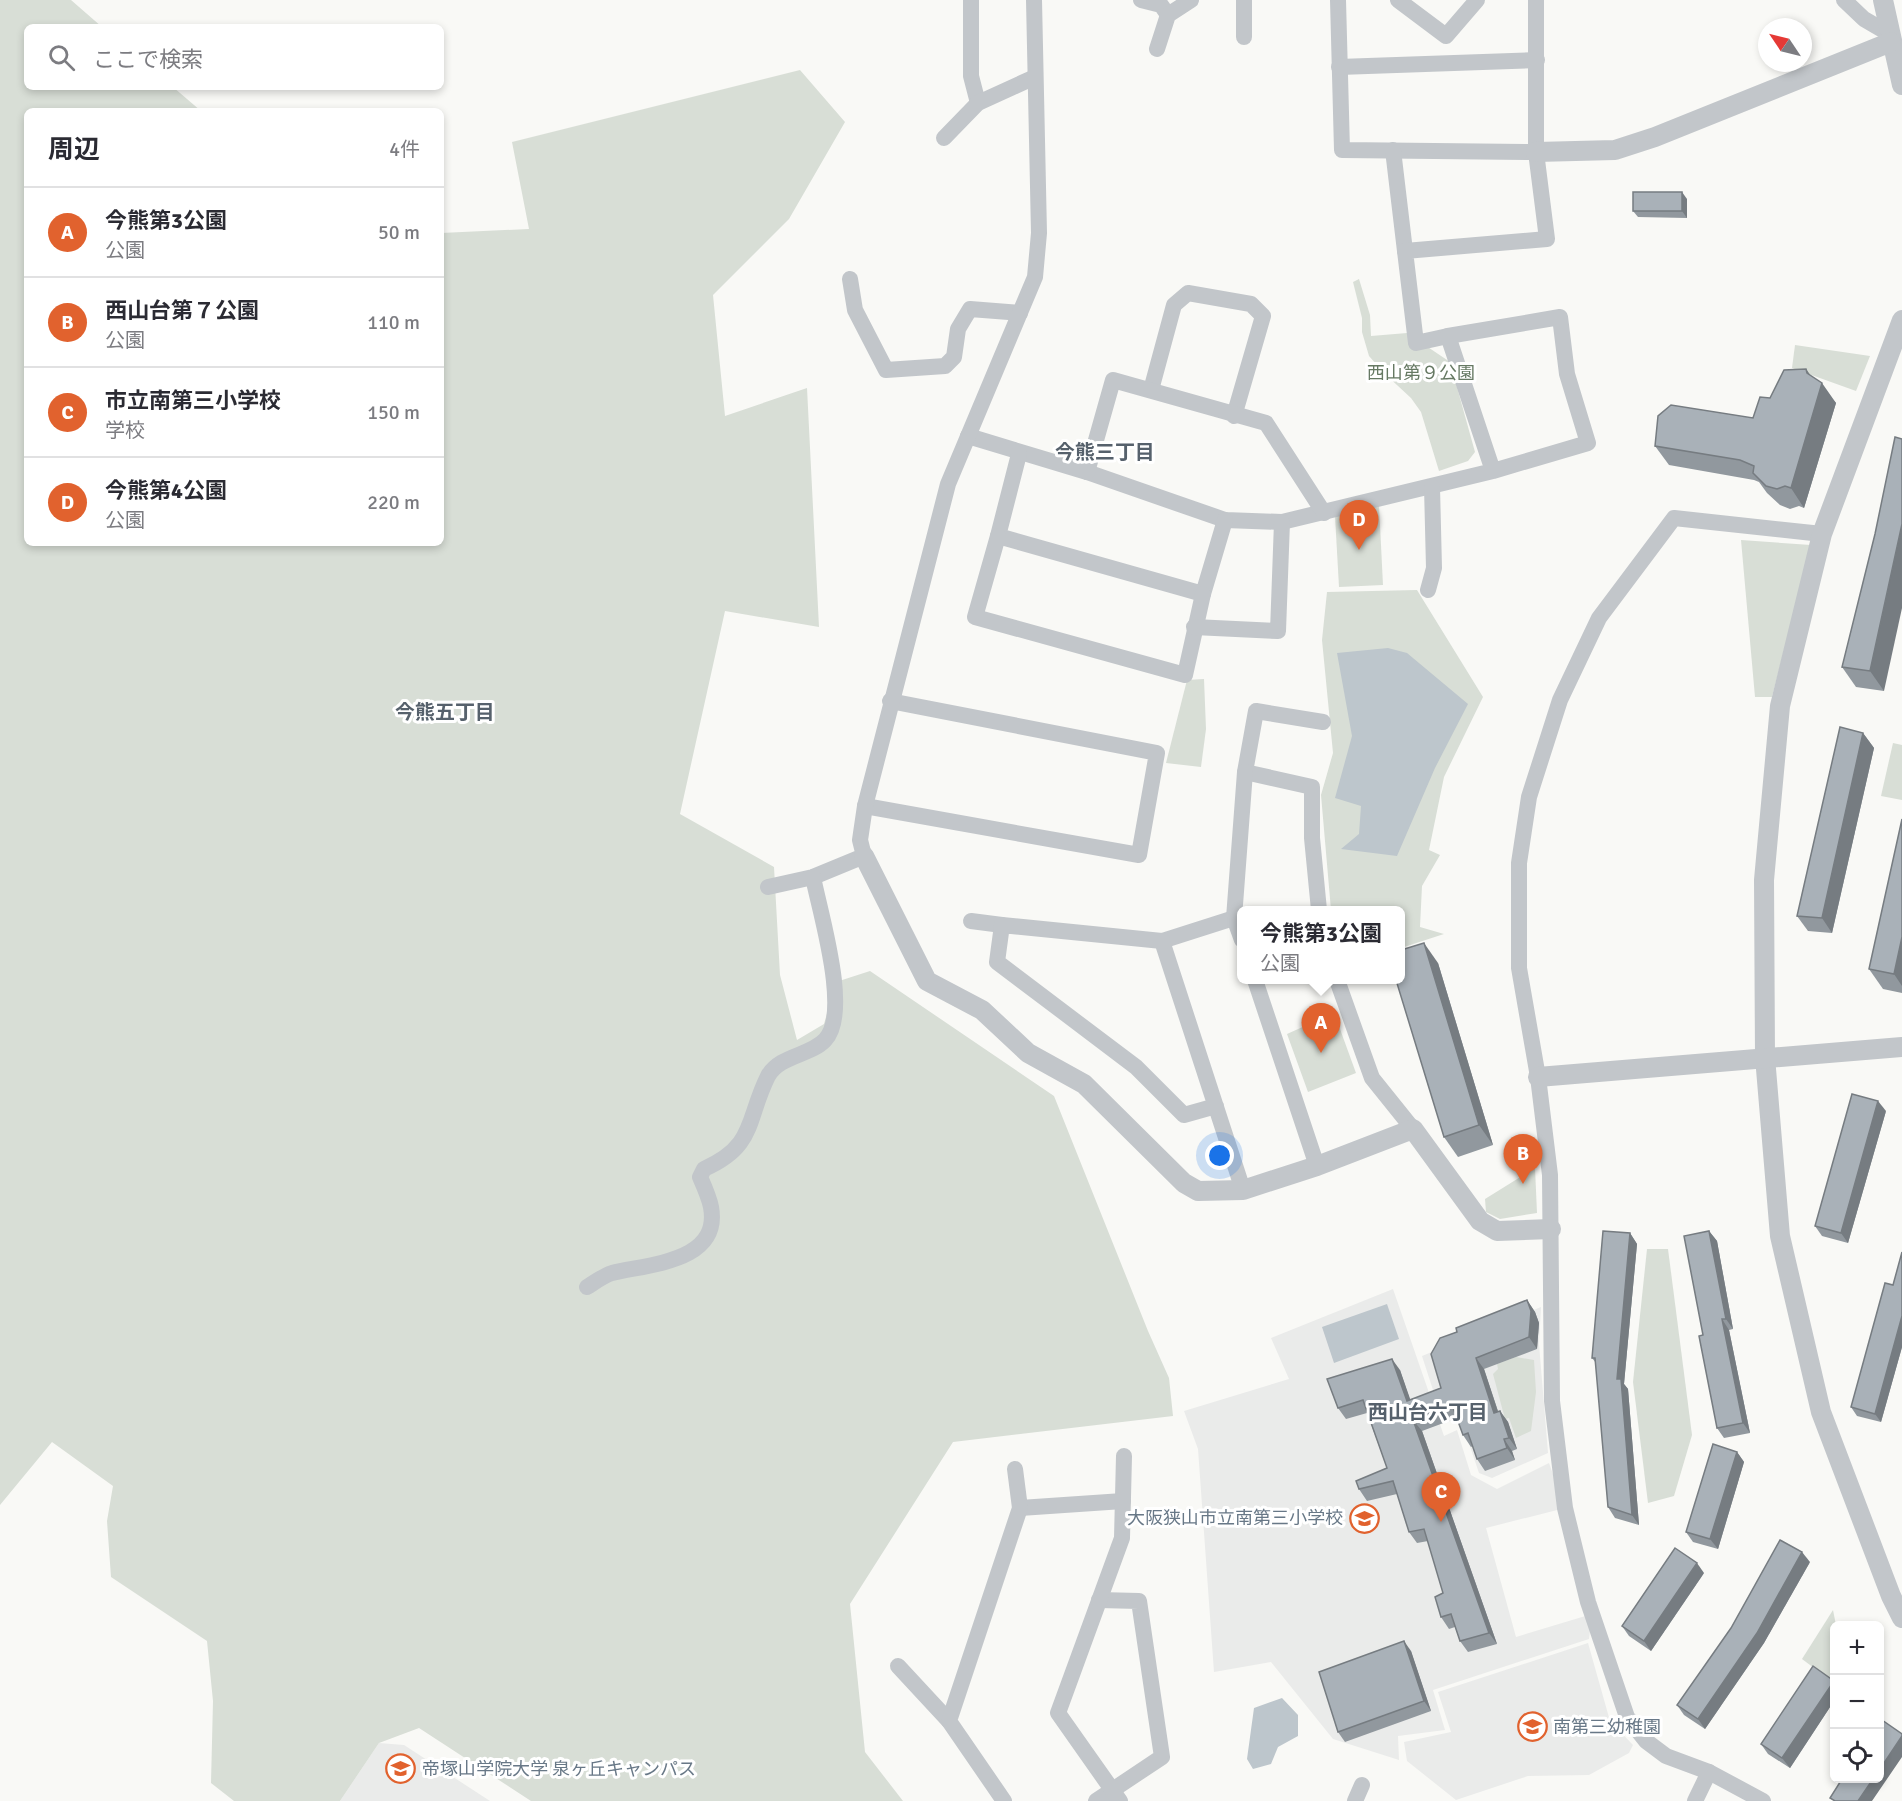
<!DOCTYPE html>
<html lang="ja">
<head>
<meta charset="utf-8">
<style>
	:root { --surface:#fff; --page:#f2f2f3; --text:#2b2b33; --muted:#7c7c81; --line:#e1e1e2; --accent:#e1622e }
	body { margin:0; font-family:Signika,"Noto Sans JP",sans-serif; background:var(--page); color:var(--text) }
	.controls { position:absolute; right:18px; bottom:18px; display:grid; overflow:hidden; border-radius:9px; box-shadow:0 3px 9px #0003 }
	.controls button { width:54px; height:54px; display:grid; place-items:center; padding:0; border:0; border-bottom:2px solid var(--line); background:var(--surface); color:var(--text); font:30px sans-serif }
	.compass { position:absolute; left:1758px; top:18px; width:54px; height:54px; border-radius:50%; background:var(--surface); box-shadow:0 3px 9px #0003; rotate:305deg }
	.you { position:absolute; left:1220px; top:1156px; width:21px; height:21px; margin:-15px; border:4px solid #fff; border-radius:50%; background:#1a73e8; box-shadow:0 0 0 9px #1a73e833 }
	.badge { display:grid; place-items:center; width:39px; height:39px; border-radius:50%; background:var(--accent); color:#fff; font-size:20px; font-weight:700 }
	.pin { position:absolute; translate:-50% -50px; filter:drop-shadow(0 2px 3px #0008) }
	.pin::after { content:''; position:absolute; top:32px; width:21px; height:18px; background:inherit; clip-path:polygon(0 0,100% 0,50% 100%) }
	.popup { position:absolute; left:1237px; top:906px; width:168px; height:78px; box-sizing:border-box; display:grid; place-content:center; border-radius:9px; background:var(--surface); filter:drop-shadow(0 2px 4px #0005); font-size:20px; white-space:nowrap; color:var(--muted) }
	.popup b { font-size:22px; color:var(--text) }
	.popup::after { content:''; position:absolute; left:50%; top:100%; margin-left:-12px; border:12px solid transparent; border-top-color:var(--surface) }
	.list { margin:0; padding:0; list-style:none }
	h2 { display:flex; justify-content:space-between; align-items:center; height:78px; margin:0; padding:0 24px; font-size:26px }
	h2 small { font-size:20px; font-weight:400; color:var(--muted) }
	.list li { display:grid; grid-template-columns:39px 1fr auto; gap:18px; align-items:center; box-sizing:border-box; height:90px; padding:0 24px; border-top:2px solid var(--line) }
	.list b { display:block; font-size:22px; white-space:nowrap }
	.list p { margin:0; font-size:20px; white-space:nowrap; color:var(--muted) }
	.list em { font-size:20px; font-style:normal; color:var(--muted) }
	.icon { flex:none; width:33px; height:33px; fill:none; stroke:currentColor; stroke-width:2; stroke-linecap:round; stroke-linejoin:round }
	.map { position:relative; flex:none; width:1902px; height:1801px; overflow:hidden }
	.search { position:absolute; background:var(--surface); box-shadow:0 3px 9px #0003; left:24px; top:24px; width:420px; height:66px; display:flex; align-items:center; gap:15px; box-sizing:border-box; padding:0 21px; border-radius:9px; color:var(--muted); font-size:22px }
	.panel { position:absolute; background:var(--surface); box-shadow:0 3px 9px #0003; left:24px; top:108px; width:420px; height:438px; border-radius:9px }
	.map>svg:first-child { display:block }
	.built { fill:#eaebea }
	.green { fill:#d8ded6 }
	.water { fill:#bdc6cc }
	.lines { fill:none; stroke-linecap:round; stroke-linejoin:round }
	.minor { stroke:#c2c6ca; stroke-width:16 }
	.tertiary { stroke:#c2c6ca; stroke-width:20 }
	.wall { fill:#91989e }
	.shaded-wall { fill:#767c81 }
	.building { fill:#a9b1b8; stroke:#767c81; stroke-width:1.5 }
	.labels { text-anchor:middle; stroke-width:6; stroke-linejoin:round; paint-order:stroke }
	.park-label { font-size:18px; fill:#667963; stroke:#fff }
	.poi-label { font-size:18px; fill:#687887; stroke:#fff; text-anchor:start }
	.neighbourhood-label { font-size:20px; font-weight:bold; fill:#56616c; stroke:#fff }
</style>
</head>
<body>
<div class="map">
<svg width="1902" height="1801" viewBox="0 0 1902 1801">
	<rect width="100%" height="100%" fill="#f9f9f6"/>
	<g class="built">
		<path d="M1393,1289L1444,1436L1457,1430L1471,1475L1497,1489L1549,1463L1565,1508L1486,1528L1516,1637L1592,1614L1589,1639L1433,1690L1445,1730L1398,1736L1399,1760L1333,1739L1271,1662L1214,1672L1198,1449L1184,1411L1289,1379L1271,1338Z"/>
		<path d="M1541,1307L1539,1344L1548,1453L1492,1478L1479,1473L1460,1417L1444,1424L1422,1356Z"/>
		<path d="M1588,1643L1610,1721L1633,1745L1629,1753L1589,1775L1528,1776L1456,1800L1407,1761L1404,1742L1451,1732L1438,1692Z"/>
		<path d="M379,1743L404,1745L490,1801H340Z"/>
	</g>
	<g class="green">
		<path d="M0,0H71L102,27H27V87H173L201,111H27V543H441V233L529,229L512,142L800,70L845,122L789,219L713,295L725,416L807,388L819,627L725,611L680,814L774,867L780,975L797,1040L824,1024L836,982L870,971L1054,1096L1148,1331L1169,1378L1173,1416L953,1442L850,1604L865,1752L903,1801H531L419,1728L379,1743L340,1801H234L211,1783L213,1701L207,1641L111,1577L107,1521L113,1486L52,1442L0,1505Z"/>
		<path d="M1359,279L1370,315L1371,336L1407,333L1450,362L1475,452L1468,461L1439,471L1421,412L1411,398L1384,373L1369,356L1362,332V318L1353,282Z"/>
		<path d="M1795,345L1870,356L1856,391L1792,368Z"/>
		<path d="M1379,505L1383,585L1339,587L1335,516Z"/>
		<path d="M1741,540L1811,545L1772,697H1755Z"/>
		<path d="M1417,590L1483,697L1444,777L1429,850L1440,855L1422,886L1420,927L1444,934L1401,948L1400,910H1331L1321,795L1333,753L1322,640L1327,592Z"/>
		<path d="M1204,679L1206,729L1201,767L1166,763L1187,680Z"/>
		<path d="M1893,743L1902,745V800L1881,796Z"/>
		<path d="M1332,1007L1356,1073L1308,1092L1287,1034L1307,1025Z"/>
		<path d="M1535,1168L1537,1213L1500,1219L1486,1212L1485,1199Z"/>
		<path d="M1647,1249H1668L1692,1435L1674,1496L1648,1503L1633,1382Z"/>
		<path d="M1516,1357L1534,1360L1536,1392L1531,1431L1516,1438L1509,1418L1505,1419L1493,1374L1498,1369L1497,1364Z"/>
		<path d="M1833,1610L1836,1625L1834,1683L1802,1659Z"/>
	</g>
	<g class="water">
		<path d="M1388,648L1407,653L1468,704L1435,768L1397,856L1341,849L1359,834L1361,806L1335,798L1352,736L1337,653Z"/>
		<path d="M1387,1304L1399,1339L1334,1363L1322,1327Z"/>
		<path d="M1282,1698L1298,1715V1736L1278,1747L1271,1764L1253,1769L1247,1759L1254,1708Z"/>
	</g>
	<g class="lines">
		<g class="minor">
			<path d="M971,0V76L978,103"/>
			<path d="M1141,0L1161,5L1168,15"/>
			<path d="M1244,0V37"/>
			<path d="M1338,0L1342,150L1536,152"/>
			<path d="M1398,0L1446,36L1477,0"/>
			<path d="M1844,0L1864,19L1888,33"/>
			<path d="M1157,49L1168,15L1191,0"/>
			<path d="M1339,67L1537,60"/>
			<path d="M944,138L978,103L1035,77"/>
			<path d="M1393,150L1405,251"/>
			<path d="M850,279L855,310L886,370L945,366L954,357L958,329L970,309L1020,313"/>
			<path d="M1448,336L1416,343L1405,251L1547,239L1536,152V0"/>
			<path d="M1151,390L1174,305L1188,293L1251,304L1263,316L1234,416"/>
			<path d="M968,436L1087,472L1225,520L1282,522L1493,471L1588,443L1567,374L1560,317L1448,336L1493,471"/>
			<path d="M1019,454L998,536L1203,594L1225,520"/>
			<path d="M1087,472L1113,380L1266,423L1324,513"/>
			<path d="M998,536L975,617L1185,675L1203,594"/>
			<path d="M1428,590L1434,568L1432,487"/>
			<path d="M1194,627L1278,631L1282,522"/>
			<path d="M865,806L1139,855L1157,753L890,701"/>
			<path d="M768,887L813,877L864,856L860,840L865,806L948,484L1035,277L1039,233L1034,0"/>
			<path d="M1319,910L1312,838V787L1245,772L1256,711L1323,722"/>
			<path d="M971,921L1002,925"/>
			<path d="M1242,940L1234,918L1245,772"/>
			<path d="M1162,941L1234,918"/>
			<path d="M1255,980L1317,1166"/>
			<path d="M1337,980L1372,1078L1413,1129"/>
			<path d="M1216,1106L1184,1115L1136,1067L997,962L1002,925L1162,941L1243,1190"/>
			<path d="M587,1287C595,1282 603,1276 612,1273C647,1264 721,1263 711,1207C709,1197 704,1186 700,1177L704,1169C756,1146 746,1120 768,1076C780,1055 810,1056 825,1040C851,1013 820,913 813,877"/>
			<path d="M1020,1508L1123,1501"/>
			<path d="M898,1666L949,1721"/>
			<path d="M1004,1801L949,1721L1020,1508L1015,1469"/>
			<path d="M1096,1801L1162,1757L1139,1601L1099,1600"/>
			<path d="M1120,1801L1058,1713L1122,1538L1124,1456"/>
			<path d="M1355,1801L1362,1785"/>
			<path d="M1695,1801L1709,1772"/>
			<path d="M1763,1801L1709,1772L1666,1756L1646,1741L1627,1717L1588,1602L1565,1508L1552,1401L1550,1175L1538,1077L1519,968V863L1529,797L1560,700L1599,618L1674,518L1822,534"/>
		</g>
		<g class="tertiary">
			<path d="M1883,0L1902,85"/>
			<path d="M1536,152L1615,150L1655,137L1891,42"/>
			<path d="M1902,320L1822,534L1780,706L1764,880L1765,1057L1780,1236L1821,1412L1891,1596L1902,1618"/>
			<path d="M864,856L927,981L982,1010L1028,1053L1084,1084L1184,1183L1198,1191L1243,1190L1317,1166L1413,1129L1480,1221L1497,1231L1551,1229"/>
			<path d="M1538,1077L1902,1047"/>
		</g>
	</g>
	<g class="wall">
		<path d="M1687,199V218L1638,217L1633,211Z"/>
		<path d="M1806,369L1810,375L1836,403L1804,508L1799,506L1790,509L1780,505L1767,493L1759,482L1754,480L1669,465L1655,446L1753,418L1770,398Z"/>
		<path d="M1875,534L1884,691L1856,687L1842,667Z"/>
		<path d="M1863,733L1874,748L1832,933L1808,931L1797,916Z"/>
		<path d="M1902,819V993L1883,989L1869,969Z"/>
		<path d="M1438,963L1493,1145L1458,1157L1444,1137Z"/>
		<path d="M1886,1111L1848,1243L1822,1236L1815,1226Z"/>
		<path d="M1709,1231L1717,1241L1733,1329L1729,1330L1750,1433L1724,1438L1717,1428L1703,1335Z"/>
		<path d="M1630,1233L1637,1244L1624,1384L1628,1389L1639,1525L1615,1518L1608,1507L1596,1363L1592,1358Z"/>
		<path d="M1902,1252V1347L1881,1422L1857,1416L1851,1407L1893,1285Z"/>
		<path d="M1527,1300L1535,1312L1539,1323L1537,1349L1484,1369L1498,1411H1500L1508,1422L1517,1449L1512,1451L1515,1460L1485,1471L1477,1459L1473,1446L1471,1447L1463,1435L1457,1418L1422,1431L1497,1644L1468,1652L1460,1641L1455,1627L1449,1629L1441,1617L1443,1593L1428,1541L1417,1543L1409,1532L1397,1494L1367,1501L1359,1489L1387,1468L1367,1413L1346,1419L1338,1408L1400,1370L1410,1400L1441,1388L1457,1332Z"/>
		<path d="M1737,1452L1744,1462L1718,1549L1693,1542L1686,1532Z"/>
		<path d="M1810,1562L1764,1643L1705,1729L1684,1715L1677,1705Z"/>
		<path d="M1704,1573L1651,1651L1629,1636L1622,1626Z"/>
		<path d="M1411,1651L1431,1711L1345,1742L1338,1732Z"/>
		<path d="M1834,1681V1701L1790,1768L1768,1754L1761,1744Z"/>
	</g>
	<g class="shaded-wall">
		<path d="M1682,192L1687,199V218L1682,211Z"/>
		<path d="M1806,369L1820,389L1822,383L1836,403L1804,508L1791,488L1807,373Z"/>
		<path d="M1902,524V608L1884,691L1870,671Z"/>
		<path d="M1863,733L1874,748L1832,933L1822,918Z"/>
		<path d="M1902,937V986L1894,974Z"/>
		<path d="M1424,943L1438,963L1493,1145L1479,1125Z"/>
		<path d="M1878,1101L1886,1111L1848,1243L1841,1233Z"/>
		<path d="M1709,1231L1717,1241L1733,1329L1726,1319Z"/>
		<path d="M1630,1233L1637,1244L1624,1384L1628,1389L1639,1525L1632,1515L1617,1379Z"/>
		<path d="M1527,1300L1535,1312L1539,1323L1537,1349L1529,1337Z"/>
		<path d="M1902,1316V1347L1881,1422L1875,1414Z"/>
		<path d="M1722,1319L1729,1330L1750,1433L1743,1423Z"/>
		<path d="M1476,1358L1484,1369L1502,1424L1494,1413Z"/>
		<path d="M1392,1359L1400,1370L1415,1413L1407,1401Z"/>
		<path d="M1500,1411L1508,1422L1517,1449L1509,1438Z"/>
		<path d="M1413,1420L1422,1431L1497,1644L1489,1633Z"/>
		<path d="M1504,1439L1512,1451L1515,1460L1507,1448Z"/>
		<path d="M1737,1452L1744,1462L1718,1549L1710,1539Z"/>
		<path d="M1802,1552L1810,1562L1764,1643L1705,1729L1698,1719Z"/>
		<path d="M1697,1563L1704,1573L1651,1651L1644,1641Z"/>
		<path d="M1404,1641L1411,1651L1431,1711L1424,1701Z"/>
		<path d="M1834,1681V1701L1790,1768L1782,1758Z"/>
		<path d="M1902,1736V1757L1872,1801H1858L1873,1779H1880V1769Z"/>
	</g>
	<g class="building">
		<rect x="1633" y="192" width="49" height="19"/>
		<path d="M1806,369L1807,373L1822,383L1791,488L1785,486L1777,489L1766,486L1753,473L1754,466L1740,460L1655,446L1658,416L1671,405L1753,418L1760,397L1770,398L1784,370Z"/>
		<path d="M1895,437L1902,439V524L1870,671L1842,667L1875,534Z"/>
		<path d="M1840,727L1863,733L1822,918L1797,916Z"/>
		<path d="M1902,819V937L1894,974L1869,969Z"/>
		<path d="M1424,943L1479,1125L1444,1137L1396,980H1401V950Z"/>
		<path d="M1852,1094L1878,1101L1841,1233L1815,1226Z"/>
		<path d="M1603,1231L1630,1233L1617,1379H1621L1632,1515L1608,1507L1595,1358H1592Z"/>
		<path d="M1709,1231L1726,1319H1722L1743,1423L1717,1428L1699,1336L1703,1335L1684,1236Z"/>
		<path d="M1902,1252V1316L1875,1414L1851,1407L1885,1283L1893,1285Z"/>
		<path d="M1527,1300L1531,1311L1529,1337L1476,1358L1494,1413L1500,1411L1509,1438L1504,1439L1507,1448L1477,1459L1468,1433L1463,1435L1452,1405L1413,1420L1489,1633L1460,1641L1451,1614L1441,1617L1435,1597L1443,1593L1424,1529L1409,1532L1393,1481L1359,1489L1356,1481L1387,1468L1363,1400L1338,1408L1327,1379L1392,1359L1407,1401L1441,1388L1431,1354L1440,1338L1457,1332L1456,1328Z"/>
		<path d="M1713,1444L1737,1452L1710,1539L1686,1532Z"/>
		<path d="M1780,1540L1802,1552L1757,1633L1698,1719L1677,1705L1731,1628Z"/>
		<path d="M1675,1548L1697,1563L1644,1641L1622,1626Z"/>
		<path d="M1404,1641L1424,1701L1338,1732L1319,1672Z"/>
		<path d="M1813,1666L1834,1681L1782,1758L1761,1744Z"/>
		<path d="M1882,1720L1902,1734V1736L1880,1769V1724Z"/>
		<path d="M1842,1779H1873L1858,1801H1835L1830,1798Z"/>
	</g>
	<defs>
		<symbol id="school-ring" viewBox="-11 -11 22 22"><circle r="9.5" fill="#fff" stroke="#e1622e" stroke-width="1.5"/><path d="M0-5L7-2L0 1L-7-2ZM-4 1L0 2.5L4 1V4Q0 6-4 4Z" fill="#e1622e"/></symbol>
		<symbol id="university-ring" viewBox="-11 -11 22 22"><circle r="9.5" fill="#fff" stroke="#e1622e" stroke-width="1.5"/><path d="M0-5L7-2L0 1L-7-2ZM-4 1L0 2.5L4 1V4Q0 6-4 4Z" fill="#e1622e"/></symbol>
	</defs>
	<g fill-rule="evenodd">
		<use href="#school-ring" x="1348" y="1502" width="33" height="33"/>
		<use href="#school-ring" x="1516" y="1710" width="33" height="33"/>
		<use href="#university-ring" x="384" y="1752" width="33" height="33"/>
	</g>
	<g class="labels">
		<g class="park-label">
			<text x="1421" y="379">西山第９公園</text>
		</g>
		<g class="poi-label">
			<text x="1343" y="1524" text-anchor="end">大阪狭山市立南第三小学校</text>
			<text x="1553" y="1733">南第三幼稚園</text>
			<text x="422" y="1775">帝塚山学院大学 泉ヶ丘キャンパス</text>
		</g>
		<g class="neighbourhood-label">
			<text x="1105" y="459">今熊三丁目</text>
			<text x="445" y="719">今熊五丁目</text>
			<text x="1428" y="1419">西山台六丁目</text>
		</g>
	</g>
</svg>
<div class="controls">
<button>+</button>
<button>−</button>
<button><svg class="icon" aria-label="locate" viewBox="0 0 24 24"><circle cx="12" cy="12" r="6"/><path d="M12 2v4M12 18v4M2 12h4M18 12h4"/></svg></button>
</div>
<svg class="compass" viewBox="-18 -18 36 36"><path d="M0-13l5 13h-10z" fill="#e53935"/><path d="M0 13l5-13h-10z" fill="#7c7c81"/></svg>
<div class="you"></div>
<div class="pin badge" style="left:1321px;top:1053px">A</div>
<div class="popup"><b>今熊第3公園</b>公園</div>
<div class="pin badge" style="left:1523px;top:1184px">B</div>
<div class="pin badge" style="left:1441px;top:1522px">C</div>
<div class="pin badge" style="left:1359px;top:550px">D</div>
<div class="search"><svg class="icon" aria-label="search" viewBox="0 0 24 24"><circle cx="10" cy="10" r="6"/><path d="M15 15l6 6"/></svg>ここで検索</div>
<section class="panel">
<h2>周辺<small>4件</small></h2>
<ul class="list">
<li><span class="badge">A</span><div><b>今熊第3公園</b><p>公園</p></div><em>50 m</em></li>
<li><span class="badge">B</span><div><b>西山台第７公園</b><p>公園</p></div><em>110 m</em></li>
<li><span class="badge">C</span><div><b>市立南第三小学校</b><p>学校</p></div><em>150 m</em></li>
<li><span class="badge">D</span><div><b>今熊第4公園</b><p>公園</p></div><em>220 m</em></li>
</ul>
</section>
</div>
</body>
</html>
